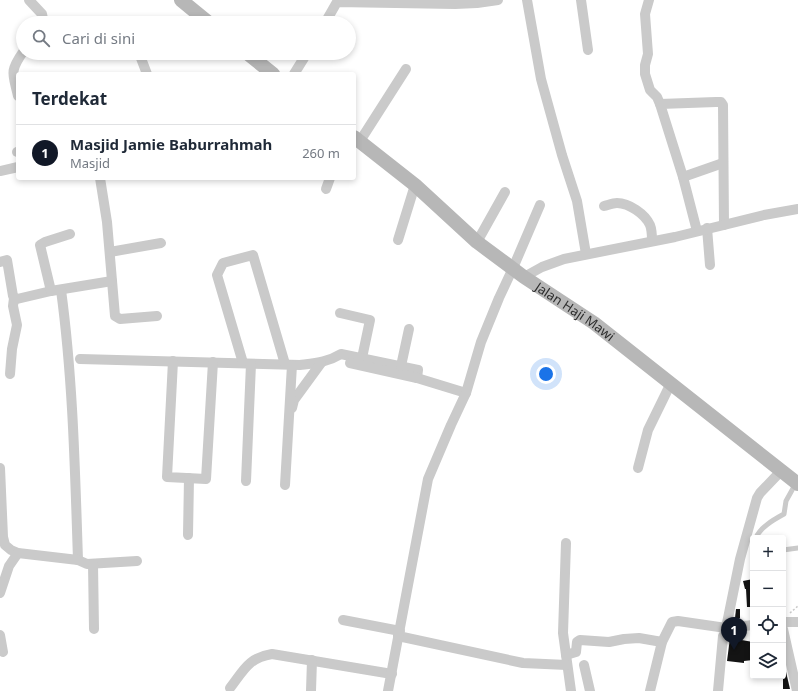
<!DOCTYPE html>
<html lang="id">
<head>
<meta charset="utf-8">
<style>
	:root { --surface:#fff; --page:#f2f2f3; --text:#1f2937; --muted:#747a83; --line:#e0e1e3; --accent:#111827 }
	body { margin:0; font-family:"Noto Sans",sans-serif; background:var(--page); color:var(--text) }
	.controls { position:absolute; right:12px; bottom:12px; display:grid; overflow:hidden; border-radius:4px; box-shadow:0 2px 6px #0003 }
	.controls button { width:36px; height:36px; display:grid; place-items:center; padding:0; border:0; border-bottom:1px solid var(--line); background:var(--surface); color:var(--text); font:20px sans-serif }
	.you { position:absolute; left:546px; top:374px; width:14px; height:14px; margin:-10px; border:3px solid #fff; border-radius:50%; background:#1a73e8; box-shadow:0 0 0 6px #1a73e833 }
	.badge { display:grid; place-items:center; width:26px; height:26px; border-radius:50%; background:var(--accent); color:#fff; font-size:13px; font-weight:700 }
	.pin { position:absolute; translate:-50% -33px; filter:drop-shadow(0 1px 2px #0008) }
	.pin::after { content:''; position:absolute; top:21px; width:14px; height:12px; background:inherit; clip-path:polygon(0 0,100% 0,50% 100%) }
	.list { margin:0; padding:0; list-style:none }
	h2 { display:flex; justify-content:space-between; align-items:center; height:52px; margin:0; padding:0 16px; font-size:17px }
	h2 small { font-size:13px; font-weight:400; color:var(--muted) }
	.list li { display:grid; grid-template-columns:26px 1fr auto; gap:12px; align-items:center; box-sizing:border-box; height:56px; padding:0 16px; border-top:1px solid var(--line) }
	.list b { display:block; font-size:15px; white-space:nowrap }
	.list p { margin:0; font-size:13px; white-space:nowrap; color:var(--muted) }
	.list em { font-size:13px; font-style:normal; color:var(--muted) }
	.icon { flex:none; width:22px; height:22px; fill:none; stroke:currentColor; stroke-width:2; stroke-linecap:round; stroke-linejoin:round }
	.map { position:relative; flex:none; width:798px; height:691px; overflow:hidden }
	.search { position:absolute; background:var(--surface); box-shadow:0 2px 6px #0003; left:16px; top:16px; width:340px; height:44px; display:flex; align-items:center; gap:10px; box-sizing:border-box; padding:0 14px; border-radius:22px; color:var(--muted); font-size:15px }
	.panel { position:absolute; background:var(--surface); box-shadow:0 2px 6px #0003; left:16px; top:72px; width:340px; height:108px; border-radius:4px }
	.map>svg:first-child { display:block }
	.building { fill:#141414 }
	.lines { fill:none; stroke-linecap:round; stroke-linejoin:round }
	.path { stroke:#cacaca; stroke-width:1.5; stroke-dasharray:2 2; stroke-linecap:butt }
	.lane { stroke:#cacaca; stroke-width:5 }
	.street { stroke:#cacaca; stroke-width:10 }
	.secondary { stroke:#b7b7b7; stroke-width:14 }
	.labels { text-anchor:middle; stroke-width:4; stroke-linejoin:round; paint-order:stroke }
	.street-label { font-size:13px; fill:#2d2d2d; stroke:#fff }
</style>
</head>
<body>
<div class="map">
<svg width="798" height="691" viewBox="0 0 798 691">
	<rect width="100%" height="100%" fill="#fff"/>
	<g class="building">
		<path d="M753,579V607H747L746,589H745L743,581Z"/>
		<path d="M736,609H740V618H735Z"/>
		<path d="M730,638L753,642V660L744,661V663L727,661Z"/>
		<path d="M783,659L790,689H783Z"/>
	</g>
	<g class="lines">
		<path class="path" d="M790,613L798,606"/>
		<g class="lane">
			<path d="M756,538C760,527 775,519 784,514L786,501L796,483"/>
			<path d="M783,550L798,548"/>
		</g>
		<g class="street">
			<path d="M29,0L42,14L44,23"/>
			<path d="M527,0L541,79L562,155L577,201L586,254"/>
			<path d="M581,0L588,50"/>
			<path d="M649,0L645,14L648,54L645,65V74L650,90L657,97L660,104L716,102H721L723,105L724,225"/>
			<path d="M325,23L337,2L455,4L477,3L498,0"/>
			<path d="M139,53L147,74"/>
			<path d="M294,74L307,53"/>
			<path d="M18,96C13,74 9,72 23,52"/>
			<path d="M660,104L683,177L697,231"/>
			<path d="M360,141L406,69"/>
			<path d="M17,152H18"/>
			<path d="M0,171L18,167"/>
			<path d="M683,177L723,163"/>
			<path d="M100,178L107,222L115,316L120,319L157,316"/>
			<path d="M326,189L330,178"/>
			<path d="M604,206C608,205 613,203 617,203C629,203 645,214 650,225C652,230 652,236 652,241"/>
			<path d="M707,228L710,265"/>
			<path d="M398,240L415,185"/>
			<path d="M477,242L505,192"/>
			<path d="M110,252L161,243"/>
			<path d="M0,262L7,260L13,296L17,299L51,291L112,281"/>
			<path d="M524,277L542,267L564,259L675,237L764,215L798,209"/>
			<path d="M61,290C73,379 75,470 78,560"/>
			<path d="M51,291L40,245L45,242L70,234"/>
			<path d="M340,313L370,320L362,358"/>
			<path d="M80,359L300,365C315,363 328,362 341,354L418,370L417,378L466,393"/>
			<path d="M173,361L167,477L206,479L213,362"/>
			<path d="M243,363L217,275L223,263L253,255L285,364"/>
			<path d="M350,363L417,378"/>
			<path d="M401,366L409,329"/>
			<path d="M10,374L12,349L17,325L13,306L14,298"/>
			<path d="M292,408L294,400L321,363"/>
			<path d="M0,468L3,537L5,545L11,550L18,553L78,560L87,564L137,561"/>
			<path d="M638,468L648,430L671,383"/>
			<path d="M246,481L251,364"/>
			<path d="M285,485L292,365"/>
			<path d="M188,535L189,478"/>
			<path d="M566,543L563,633L571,691"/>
			<path d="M93,564L94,629"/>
			<path d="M0,593L9,566L18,553"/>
			<path d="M343,620L400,631"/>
			<path d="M783,622H798"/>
			<path d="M726,628L740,559L757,498L760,493L781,471"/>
			<path d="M783,629L797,691"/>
			<path d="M0,635L3,652"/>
			<path d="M398,636L523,663L567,665"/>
			<path d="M566,655L576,652L577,642L580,640L609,642L624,639L639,638L662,642"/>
			<path d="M584,665L590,691"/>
			<path d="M230,688C244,670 248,658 272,654L392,674"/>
			<path d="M311,691L312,660"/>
			<path d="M388,691L428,479L451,425L466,393L481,342L499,298L513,268L540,205"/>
			<path d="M650,691L662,642L672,622L678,621L726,628L753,625"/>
			<path d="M718,691L723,636L727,632L736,631"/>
		</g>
		<g class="secondary">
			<path d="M181,0L209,23"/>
			<path d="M247,53L273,74"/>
			<path id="s1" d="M354,137L415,185L477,242L524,277L594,323L798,484"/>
		</g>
	</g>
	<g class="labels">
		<g class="street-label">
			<text dy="5" stroke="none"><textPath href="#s1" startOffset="282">Jalan Haji Mawi</textPath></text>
		</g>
	</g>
</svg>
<div class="controls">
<button>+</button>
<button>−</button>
<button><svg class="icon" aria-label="locate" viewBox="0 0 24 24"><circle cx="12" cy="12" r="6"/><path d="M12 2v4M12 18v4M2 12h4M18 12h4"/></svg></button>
<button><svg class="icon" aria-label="layers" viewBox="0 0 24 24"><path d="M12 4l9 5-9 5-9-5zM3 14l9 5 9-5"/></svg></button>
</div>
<div class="you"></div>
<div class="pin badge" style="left:734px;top:650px">1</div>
<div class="search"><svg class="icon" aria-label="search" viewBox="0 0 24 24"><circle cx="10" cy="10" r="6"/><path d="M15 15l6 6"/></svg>Cari di sini</div>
<section class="panel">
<h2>Terdekat<small></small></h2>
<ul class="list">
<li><span class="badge">1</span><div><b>Masjid Jamie Baburrahmah</b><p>Masjid</p></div><em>260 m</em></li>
</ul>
</section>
</div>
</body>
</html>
